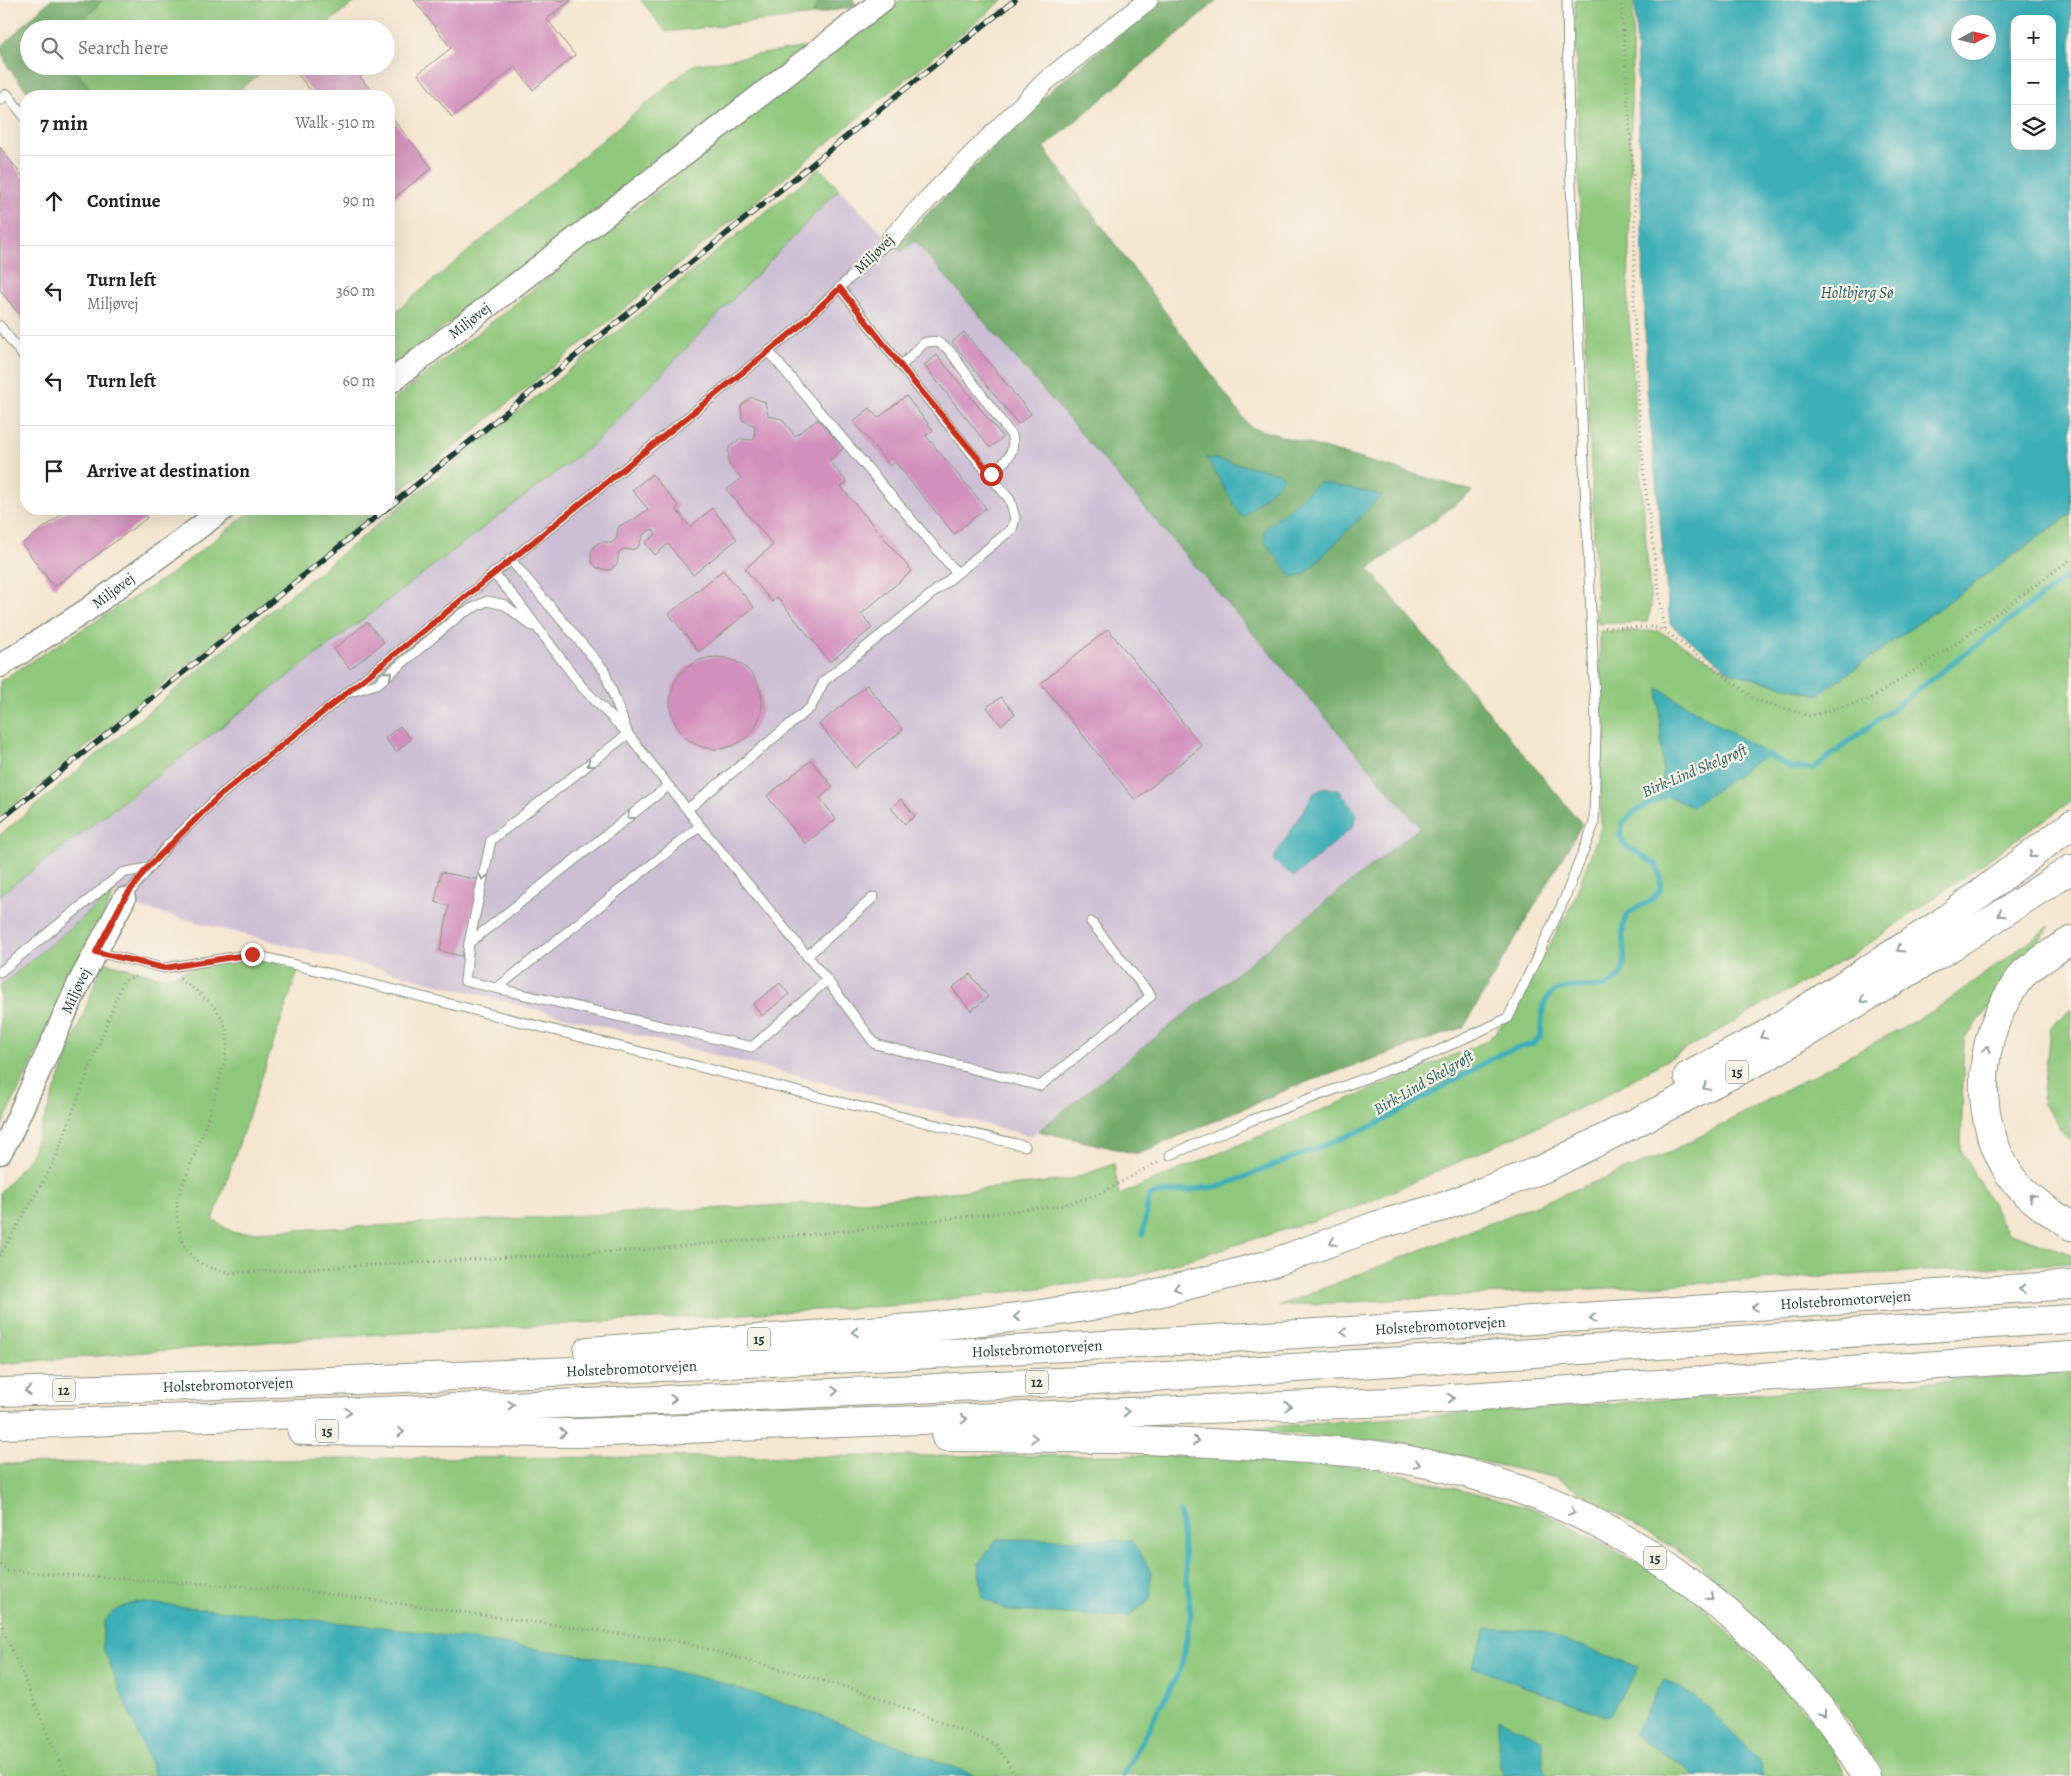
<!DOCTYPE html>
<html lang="en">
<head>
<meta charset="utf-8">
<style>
	:root { --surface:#fff; --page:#f6f6f6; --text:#222; --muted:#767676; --line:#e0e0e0 }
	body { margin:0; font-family:Alegreya,serif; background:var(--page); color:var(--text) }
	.controls { position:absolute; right:15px; top:15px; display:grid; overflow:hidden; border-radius:10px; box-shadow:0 5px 20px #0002 }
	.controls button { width:45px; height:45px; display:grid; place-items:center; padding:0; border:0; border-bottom:1px solid var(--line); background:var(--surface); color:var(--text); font:25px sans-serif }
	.compass { position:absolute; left:1951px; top:15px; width:45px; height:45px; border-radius:50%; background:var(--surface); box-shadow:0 5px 20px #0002; rotate:83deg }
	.stop { position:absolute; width:15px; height:15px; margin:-11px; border:4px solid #c8321e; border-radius:50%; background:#fff }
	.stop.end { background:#c8321e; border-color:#fff; box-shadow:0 1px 5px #0008 }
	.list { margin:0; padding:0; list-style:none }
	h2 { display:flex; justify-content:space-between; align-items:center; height:65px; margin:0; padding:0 20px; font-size:21px }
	h2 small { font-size:16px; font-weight:400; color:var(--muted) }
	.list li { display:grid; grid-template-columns:32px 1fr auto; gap:15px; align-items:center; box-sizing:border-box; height:90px; padding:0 20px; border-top:1px solid var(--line) }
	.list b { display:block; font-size:19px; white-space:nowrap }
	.list p { margin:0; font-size:16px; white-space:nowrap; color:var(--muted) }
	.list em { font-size:16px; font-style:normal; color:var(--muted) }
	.icon { flex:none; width:28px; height:28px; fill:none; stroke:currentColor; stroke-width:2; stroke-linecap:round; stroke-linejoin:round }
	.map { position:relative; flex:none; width:2071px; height:1776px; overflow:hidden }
	.search { position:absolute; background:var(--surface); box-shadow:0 5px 20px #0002; left:20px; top:20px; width:375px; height:55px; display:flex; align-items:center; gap:12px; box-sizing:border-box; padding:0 18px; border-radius:28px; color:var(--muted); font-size:19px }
	.panel { position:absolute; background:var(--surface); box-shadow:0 5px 20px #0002; left:20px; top:90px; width:375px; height:425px; border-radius:20px }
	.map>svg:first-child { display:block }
	.industrial { fill:#ccbed4 }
	.green { fill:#8fc87b; stroke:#578258 }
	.forest { fill:#73ac6b; stroke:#497450 }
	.water { fill:#3eafb7; stroke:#2e7676; fill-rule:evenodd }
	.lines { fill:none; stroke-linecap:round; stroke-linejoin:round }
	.stream { stroke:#3eafb7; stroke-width:5.5 }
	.building { fill:#d28ebc }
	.service-casing { stroke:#8a9282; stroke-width:11 }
	.minor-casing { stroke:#8a9282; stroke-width:21 }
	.tertiary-casing { stroke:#8a9282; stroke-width:25 }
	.motorway-casing { stroke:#8a9282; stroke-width:30 }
	.path { stroke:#8a9282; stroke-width:3; stroke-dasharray:1 4; stroke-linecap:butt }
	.service { stroke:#fff; stroke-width:9 }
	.minor { stroke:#fff; stroke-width:19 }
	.tertiary { stroke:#fff; stroke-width:22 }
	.motorway { stroke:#fff; stroke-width:28 }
	.rail-casing { stroke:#1f3d34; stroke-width:5.5 }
	.rail { stroke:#f7f3e8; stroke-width:4; stroke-dasharray:11; stroke-linecap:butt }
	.oneway { stroke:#8f9e9a }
	.route { stroke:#c8321e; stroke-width:6 }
	.labels { text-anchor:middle; stroke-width:4.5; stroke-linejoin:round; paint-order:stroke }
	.shield { fill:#f7f3e8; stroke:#60746a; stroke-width:1 }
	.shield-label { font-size:14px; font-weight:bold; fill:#1f3d34 }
	.street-label { font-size:15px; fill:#1f3d34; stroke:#f7f3e8 }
	.water-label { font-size:16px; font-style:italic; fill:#285f5b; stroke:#f7f3e8 }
</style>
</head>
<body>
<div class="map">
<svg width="2071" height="1776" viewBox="0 0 2071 1776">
	<rect width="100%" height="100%" fill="#f7f3e8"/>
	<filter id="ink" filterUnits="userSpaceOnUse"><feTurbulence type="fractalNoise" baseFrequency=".02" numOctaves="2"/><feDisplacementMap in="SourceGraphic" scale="10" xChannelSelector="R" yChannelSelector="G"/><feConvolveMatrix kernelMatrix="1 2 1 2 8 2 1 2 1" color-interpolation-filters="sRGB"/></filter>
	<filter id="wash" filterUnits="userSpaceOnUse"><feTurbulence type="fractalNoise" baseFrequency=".0096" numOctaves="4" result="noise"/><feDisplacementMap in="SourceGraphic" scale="20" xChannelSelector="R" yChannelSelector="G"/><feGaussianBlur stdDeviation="1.12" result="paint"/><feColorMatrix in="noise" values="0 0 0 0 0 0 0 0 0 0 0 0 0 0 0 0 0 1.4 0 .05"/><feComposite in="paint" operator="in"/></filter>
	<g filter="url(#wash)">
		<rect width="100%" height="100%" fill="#f5e6d0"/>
		<path class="industrial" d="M839,189L900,251L915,240L1420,827L1031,1136L141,908L115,891L0,986V895L595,443Z"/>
		<g class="green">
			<path d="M102,0H358L320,29H75Z"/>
			<path d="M641,0H820L812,15L666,32Z"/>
			<path d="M900,0H1003L389,500V403Z"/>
			<path d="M1575,0H1633L1628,307L1651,608L1647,622L1598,624L1580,215Z"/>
			<path d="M807,47L389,369V317L693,65Z"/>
			<path d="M72,66H270L231,96H96Z"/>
			<path d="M820,168L839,189L595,443L0,895V835L263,617Z"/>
			<path d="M254,509H379L0,817V681L171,574Z"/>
			<path d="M2071,514V801L1860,950L1595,1101L1355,1208L1135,1276L904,1305L315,1338L0,1364V1193L30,1157L103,962L162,977L252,954L298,971L213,1220L234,1233L863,1201L1068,1180L1114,1164L1119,1195L1487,1041L1508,1018L1572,905L1601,827L1600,631H1659L1732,673L1818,695Z"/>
			<path d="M115,891L0,1129V986Z"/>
			<path d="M2050,926L1964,1040L1961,1150L2007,1232L2071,1254V1263L1278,1306L1671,1152L1933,1011Z"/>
			<path d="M2071,1009V1142L2042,1103L2050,1028Z"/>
			<path d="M2071,1372V1776H1882L1836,1701L1698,1563L1557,1478L1397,1443L1235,1429Z"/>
			<path d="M1160,1455L1376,1468L1541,1511L1689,1591L1813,1719L1847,1776H2L0,1771V1464L401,1458Z"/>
		</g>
		<g class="forest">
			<path d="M50,0H102L75,29H29V66H72L96,96H31L8,67L0,48Z"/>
			<path d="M820,0H853L857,6L812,15Z"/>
			<path d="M1162,0H1218L1044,148L1250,427L1473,491L1369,569L1582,824L1464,1027L1293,1087L1138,1154L1038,1131L1420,827L915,241L901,252L895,246L1051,90Z"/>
		</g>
		<g class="water">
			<path d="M1635,0H2071V514L1818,695L1732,673L1670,624L1647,390ZM2015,19H2052V146H2015ZM1958,22H1988V52H1958Z"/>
			<path d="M1206,457L1280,473L1284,478L1242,518Z"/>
			<path d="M1319,482L1382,495L1305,574L1292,577L1265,542L1264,530Z"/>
			<path d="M1658,688L1767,754L1692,807L1664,795Z"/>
			<path d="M1325,787L1340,791L1356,813L1353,827L1294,877L1273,860L1314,793Z"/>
			<path d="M997,1539L1131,1540L1151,1571L1150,1600L1128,1617L1009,1611L983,1598L978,1564Z"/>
			<path d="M137,1602L383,1627L643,1664L716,1681L810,1712L977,1776H155L103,1648C101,1616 107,1612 137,1602Z"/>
			<path d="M1486,1629L1541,1631L1638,1667L1608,1717L1472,1667Z"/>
			<path d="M1664,1680L1698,1698L1758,1758L1764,1776H1694L1685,1767L1633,1735Z"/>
			<path d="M1498,1718L1543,1740V1771L1546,1776H1504L1499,1762Z"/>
		</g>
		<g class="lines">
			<g class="stream">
				<path d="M1761,757L1767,754L1792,768H1814L2071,574"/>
				<path d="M1143,1234L1149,1195L1222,1186L1377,1124L1500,1054L1534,1043L1541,1036C1542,998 1544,986 1585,987C1591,987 1602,988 1608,985C1638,972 1616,939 1625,919C1630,908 1641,907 1650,901C1654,898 1657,893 1660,890V876L1656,864L1625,845L1620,836L1623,823L1634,812L1669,793"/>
				<path d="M1123,1776L1181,1668L1191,1615L1180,1514"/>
			</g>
		</g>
		<g id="blocks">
			<g class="building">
				<path d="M414,0H571L547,19L575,55L533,90L515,67L452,117L418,74L451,48Z"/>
				<path d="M291,66H352L375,96H315Z"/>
				<path d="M389,114L432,168L394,198L389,191Z"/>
				<path d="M0,147L26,181V324L0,290Z"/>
				<path d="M964,332L1031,414L1018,424L952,342Z"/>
				<path d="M937,355L1003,437L990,448L924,365Z"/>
				<path d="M906,396L933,430L926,436L986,508L954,534L895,462L890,466L853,421L870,408L878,418Z"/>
				<path d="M751,397L765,402L768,416L782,419L795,436L818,419L843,448L829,461L847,482L841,487L912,571L861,614L872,628L830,662L777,597L772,602L745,569L773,545L727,490L741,478L728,463L729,447L740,439L754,440L755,426L742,420L741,406Z"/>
				<path d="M652,474L679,507L676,509L690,527L712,508L737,539L693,575L668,544L655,555L645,543L656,534L652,529L643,535L638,547L632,550L624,549L619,552L617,564L610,570L597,568L591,561V552L595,545L603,541L611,543L616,539L619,526L632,521L648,509L632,490Z"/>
				<path d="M69,509H140L147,518L54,587L22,544Z"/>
				<path d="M723,570L754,607L699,652L669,614Z"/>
				<path d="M367,622L384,642L350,669L334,649Z"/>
				<path d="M1108,629L1202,746L1135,800L1041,683Z"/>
				<circle cx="716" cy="703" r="46"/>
				<path d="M867,685L903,730L855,768L819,724Z"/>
				<path d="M1001,697L1015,714L1001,725L987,707Z"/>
				<path d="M400,726L411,739L396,752L385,738Z"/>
				<path d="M811,760L833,787L820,798L836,819L805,844L767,796Z"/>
				<path d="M901,799L915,816L905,824L891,808Z"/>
				<path d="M441,872L479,880L462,956L440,951L449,906L435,902Z"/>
				<path d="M970,974L988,997L971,1011L952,988Z"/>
				<path d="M780,983L789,994L762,1016L753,1004Z"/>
			</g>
		</g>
	</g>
	<g filter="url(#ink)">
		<use href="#blocks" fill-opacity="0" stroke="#8a9282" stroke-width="1"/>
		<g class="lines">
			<defs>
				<g id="service">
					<path d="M0,100L7,94L26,119"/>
					<path d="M0,326L26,360"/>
					<path d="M768,351L956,572"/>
					<path d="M901,366L924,343C935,339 940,343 949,350L1012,436C1016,455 1004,462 991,474"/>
					<path d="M510,559L604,670L628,734L700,826L827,980L875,1044L1040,1086L1151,996L1091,922"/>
					<path d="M493,573L516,599L582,687L628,734L491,840L469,943L465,981L752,1047L827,980"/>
					<path d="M350,692L377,684L461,614L487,601L505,605L532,626"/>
					<path d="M688,809L811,707L824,681L1012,529L1015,518L1010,500L912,380L840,288"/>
					<path d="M124,899L168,845L218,797L795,330L891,239"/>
					<path d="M469,943L668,786"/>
					<path d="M96,952L164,968L252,954L835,1101L1025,1146"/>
					<path d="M807,956L874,897"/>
					<path d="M0,972L122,873L147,868"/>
					<path d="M497,988L700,826"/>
					<path d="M1170,1155L1252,1120L1431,1054L1508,1018L1564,900L1594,824L1596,722L1569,142L1567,0"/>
				</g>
				<path id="minor" d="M891,239L926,201L1046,81L1148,0"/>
				<g id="tertiary">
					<path id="s1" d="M389,383L883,0"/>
					<path id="s2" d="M0,666L87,610L224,509"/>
					<path id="s3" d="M0,1153L9,1137L79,983L124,899"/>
				</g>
				<g id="motorway">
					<path d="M2071,941C2062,945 2054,951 2046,957C2039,962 2030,967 2024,973C1977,1031 1970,1111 2010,1175C2024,1196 2050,1212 2071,1226"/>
					<path d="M1688,1076L1765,1035L1941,923L2071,825"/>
					<path d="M588,1351L926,1327L1028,1316L1130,1300L1267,1265L1378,1225L1442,1207L1545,1168L1768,1056L1954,945L2071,869"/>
					<path id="s4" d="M0,1392C691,1372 1381,1332 2071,1285"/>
					<path d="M0,1425C378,1411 757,1398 1135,1378C1447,1361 1759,1340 2071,1319"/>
					<path d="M302,1431L579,1433L1392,1402L2071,1356"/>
					<path d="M946,1437C1056,1437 1165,1439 1274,1447C1305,1449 1337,1450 1368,1454C1410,1459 1459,1470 1500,1483C1584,1509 1662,1557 1729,1614C1779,1657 1834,1717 1866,1776"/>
				</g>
			</defs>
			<use href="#service" class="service-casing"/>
			<use href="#minor" class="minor-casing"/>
			<use href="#tertiary" class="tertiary-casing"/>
			<use href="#motorway" class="motorway-casing"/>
			<g class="path">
				<path d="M1621,0L1635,202L1634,307L1639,408L1644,477L1664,630"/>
				<path d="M1605,628L1652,627L1664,630L1756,700L1810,716L1870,699L1953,646L2071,559"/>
				<path d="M180,979C199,993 219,1005 226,1029C235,1058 189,1167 177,1200C176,1222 179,1250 200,1263C208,1268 221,1270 230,1273L641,1250L826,1233L1064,1205L1099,1194L1160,1161"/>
				<path d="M0,1256L53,1164L123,981L137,976"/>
				<path d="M0,1564L7,1571L299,1590L681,1642L864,1692L996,1744L1016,1776"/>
				<path d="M0,1622L66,1776"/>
			</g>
			<use href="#service" class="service"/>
			<use href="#minor" class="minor"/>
			<use href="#tertiary" class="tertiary"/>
			<use href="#motorway" class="motorway"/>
			<defs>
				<g id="rail">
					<path d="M389,507L1015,0"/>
					<path d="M0,820L386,509"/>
				</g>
			</defs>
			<use href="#rail" class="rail-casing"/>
			<use href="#rail" class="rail"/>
		</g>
		<defs><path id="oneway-chevron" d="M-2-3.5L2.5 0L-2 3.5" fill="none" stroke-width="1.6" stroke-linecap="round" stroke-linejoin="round" transform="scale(1.25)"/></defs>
		<g class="oneway">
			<use href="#oneway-chevron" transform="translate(389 674) rotate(-40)"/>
			<use href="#oneway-chevron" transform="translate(590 764) rotate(143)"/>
			<use href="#oneway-chevron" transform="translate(630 816) rotate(142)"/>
			<use href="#oneway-chevron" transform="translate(2032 855) rotate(143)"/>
			<use href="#oneway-chevron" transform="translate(483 877) rotate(102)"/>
			<use href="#oneway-chevron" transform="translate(2001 914) rotate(147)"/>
			<use href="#oneway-chevron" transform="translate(1900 949) rotate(148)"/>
			<use href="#oneway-chevron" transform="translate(1863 1000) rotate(149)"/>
			<use href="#oneway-chevron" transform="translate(1763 1036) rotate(151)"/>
			<use href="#oneway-chevron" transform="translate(1987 1049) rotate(-78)"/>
			<use href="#oneway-chevron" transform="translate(1706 1087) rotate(153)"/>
			<use href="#oneway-chevron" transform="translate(2032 1197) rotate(-135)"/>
			<use href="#oneway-chevron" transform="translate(1333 1242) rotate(161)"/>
			<use href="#oneway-chevron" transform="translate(1177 1288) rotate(165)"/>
			<use href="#oneway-chevron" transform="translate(2022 1289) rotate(176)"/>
			<use href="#oneway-chevron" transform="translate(1755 1307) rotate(176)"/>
			<use href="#oneway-chevron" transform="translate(1017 1317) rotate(174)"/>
			<use href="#oneway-chevron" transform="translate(1593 1318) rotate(176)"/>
			<use href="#oneway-chevron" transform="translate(855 1332) rotate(176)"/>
			<use href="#oneway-chevron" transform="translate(1344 1332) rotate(177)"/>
			<use href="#oneway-chevron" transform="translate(28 1391) rotate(178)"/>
			<use href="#oneway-chevron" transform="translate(835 1391) rotate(-3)"/>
			<use href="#oneway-chevron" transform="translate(1451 1398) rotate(-4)"/>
			<use href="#oneway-chevron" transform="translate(673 1399) rotate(-3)"/>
			<use href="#oneway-chevron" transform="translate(511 1405) rotate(-2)"/>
			<use href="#oneway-chevron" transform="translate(1288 1406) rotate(-2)"/>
			<use href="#oneway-chevron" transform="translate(348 1412) rotate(-2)"/>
			<use href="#oneway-chevron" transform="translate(1126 1412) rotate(-2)"/>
			<use href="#oneway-chevron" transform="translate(964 1419) rotate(-2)"/>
			<use href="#oneway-chevron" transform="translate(401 1432)"/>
			<use href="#oneway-chevron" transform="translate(563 1433)"/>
			<use href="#oneway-chevron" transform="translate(1034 1438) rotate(1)"/>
			<use href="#oneway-chevron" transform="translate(1196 1441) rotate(4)"/>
			<use href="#oneway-chevron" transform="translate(1417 1464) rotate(11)"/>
			<use href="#oneway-chevron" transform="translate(1572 1512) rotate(26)"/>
			<use href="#oneway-chevron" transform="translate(1710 1597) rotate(41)"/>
			<use href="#oneway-chevron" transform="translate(1823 1713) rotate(54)"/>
		</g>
	</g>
	<g class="lines" filter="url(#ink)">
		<path class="route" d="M252,954L164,968L96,952L124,899L147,868L218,797L795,330L840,288L912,380L991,474"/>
	</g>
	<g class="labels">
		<g class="shield">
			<rect x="1726" y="1060.5" width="22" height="23" rx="4"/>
			<rect x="748" y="1327.5" width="22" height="23" rx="4"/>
			<rect x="1026" y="1370.5" width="22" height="23" rx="4"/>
			<rect x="53" y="1378.5" width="22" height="23" rx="4"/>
			<rect x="316" y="1419.5" width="22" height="23" rx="4"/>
			<rect x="1644" y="1546.5" width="22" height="23" rx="4"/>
		</g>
		<g class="shield-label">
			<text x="1737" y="1077">15</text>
			<text x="759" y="1344">15</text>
			<text x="1037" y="1387">12</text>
			<text x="64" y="1395">12</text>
			<text x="327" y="1436">15</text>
			<text x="1655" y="1563">15</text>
		</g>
		<g class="street-label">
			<text transform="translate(874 254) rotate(-44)" y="5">Miljøvej</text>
			<text dy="5" stroke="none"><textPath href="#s1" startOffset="102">Miljøvej</textPath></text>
			<text dy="5" stroke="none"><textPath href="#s2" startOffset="136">Miljøvej</textPath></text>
			<text dy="5" stroke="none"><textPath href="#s3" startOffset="179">Miljøvej</textPath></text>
			<text dy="5" stroke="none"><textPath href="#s4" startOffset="1848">Holstebromotorvejen</textPath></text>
			<text dy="5" stroke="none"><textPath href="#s4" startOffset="1442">Holstebromotorvejen</textPath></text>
			<text dy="5" stroke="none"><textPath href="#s4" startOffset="1038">Holstebromotorvejen</textPath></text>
			<text dy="5" stroke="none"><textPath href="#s4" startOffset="632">Holstebromotorvejen</textPath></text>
			<text dy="5" stroke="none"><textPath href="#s4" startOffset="228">Holstebromotorvejen</textPath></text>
		</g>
		<g class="water-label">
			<text x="1857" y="298">Holtbjerg Sø</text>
			<text transform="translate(1694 770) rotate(-23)" y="6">Birk-Lind Skelgrøft</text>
			<text transform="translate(1423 1082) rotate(-30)" y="6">Birk-Lind Skelgrøft</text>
		</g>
	</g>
</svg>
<div class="controls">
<button>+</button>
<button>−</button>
<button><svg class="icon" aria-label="layers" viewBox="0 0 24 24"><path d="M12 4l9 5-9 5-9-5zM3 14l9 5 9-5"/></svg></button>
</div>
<svg class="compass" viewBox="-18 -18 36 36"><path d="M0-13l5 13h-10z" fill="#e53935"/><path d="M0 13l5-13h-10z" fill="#767676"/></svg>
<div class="stop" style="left:991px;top:474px"></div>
<div class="stop end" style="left:252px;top:954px"></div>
<div class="search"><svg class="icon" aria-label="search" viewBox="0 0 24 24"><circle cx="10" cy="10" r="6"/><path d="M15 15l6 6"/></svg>Search here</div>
<section class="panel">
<h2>7 min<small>Walk · 510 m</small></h2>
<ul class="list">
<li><svg class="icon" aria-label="ahead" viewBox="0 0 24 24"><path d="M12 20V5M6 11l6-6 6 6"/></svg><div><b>Continue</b></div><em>90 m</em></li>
<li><svg class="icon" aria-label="left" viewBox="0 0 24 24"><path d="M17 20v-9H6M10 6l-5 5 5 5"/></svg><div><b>Turn left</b><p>Miljøvej</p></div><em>360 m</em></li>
<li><svg class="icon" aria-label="left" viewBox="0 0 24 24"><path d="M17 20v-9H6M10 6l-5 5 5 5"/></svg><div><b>Turn left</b></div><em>60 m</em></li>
<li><svg class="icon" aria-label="arrive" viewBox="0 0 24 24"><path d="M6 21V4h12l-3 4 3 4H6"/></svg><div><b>Arrive at destination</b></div></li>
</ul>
</section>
</div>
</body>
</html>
